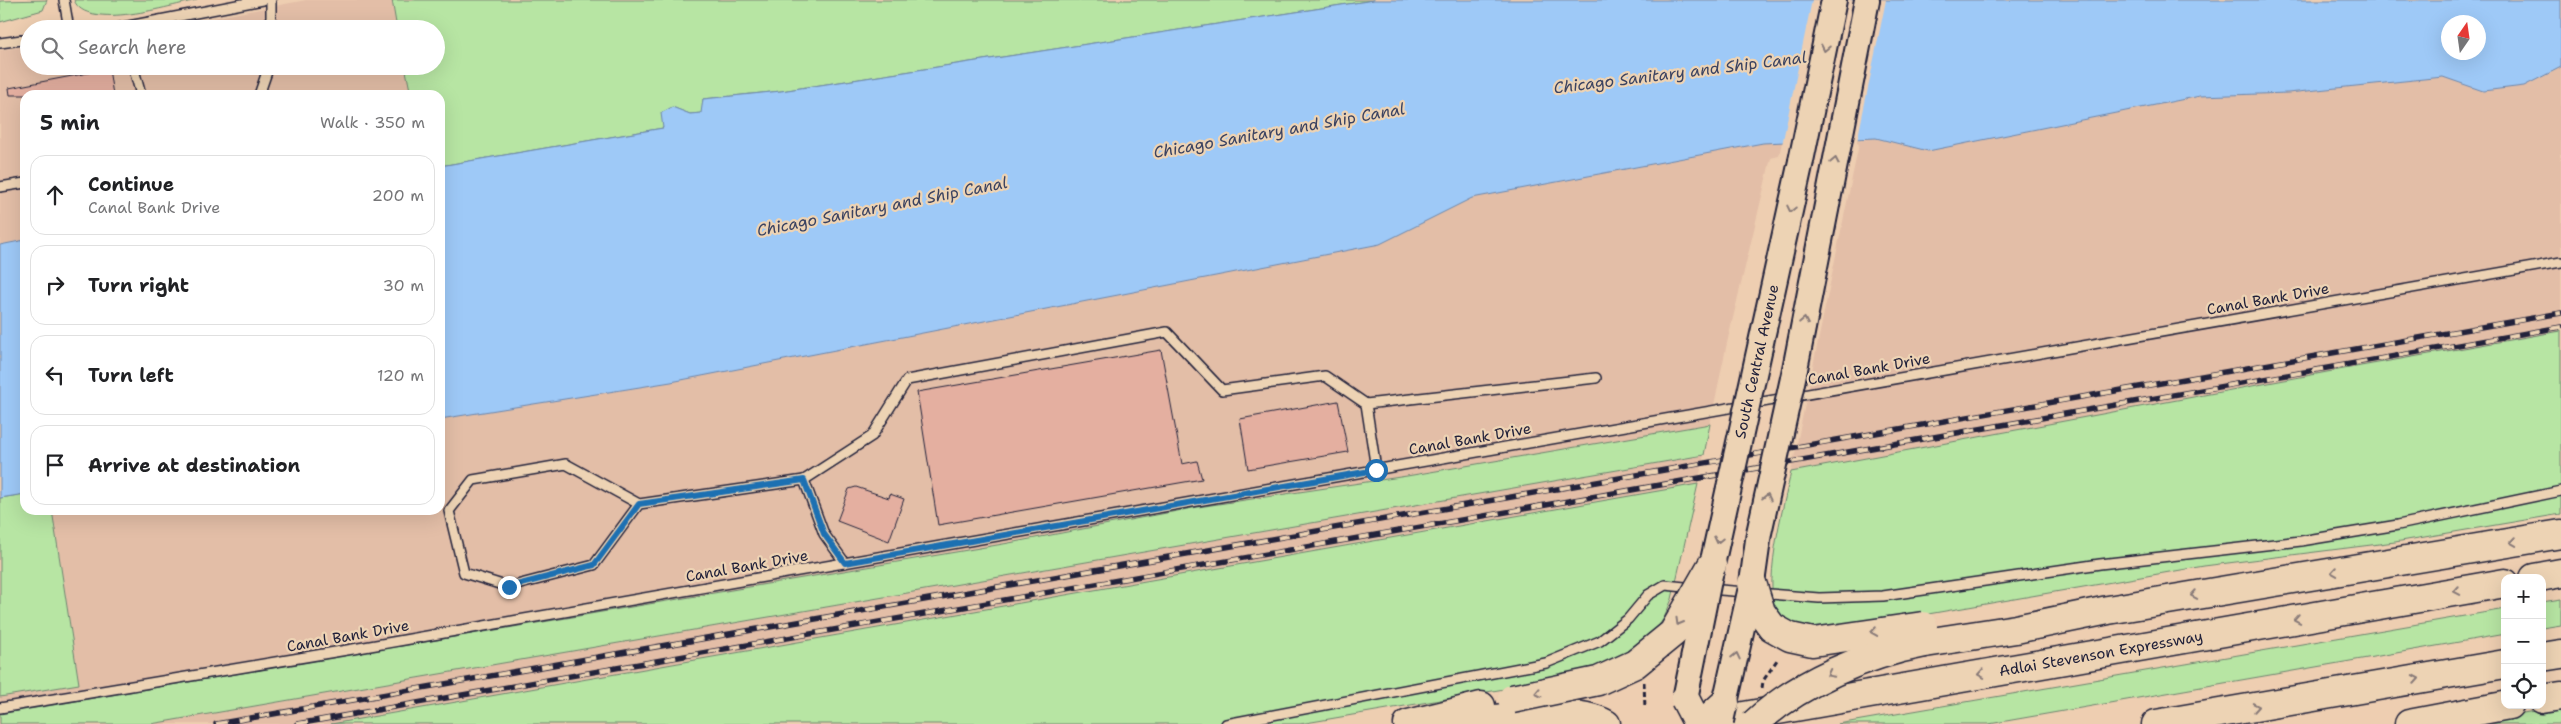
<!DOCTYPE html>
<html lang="en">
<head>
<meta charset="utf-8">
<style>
	:root { --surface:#fff; --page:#f2f2f2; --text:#202124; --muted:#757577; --line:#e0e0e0 }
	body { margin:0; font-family:"Shantell Sans",sans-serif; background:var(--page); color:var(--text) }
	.controls { position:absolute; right:15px; bottom:15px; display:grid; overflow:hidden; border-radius:10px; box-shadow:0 5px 20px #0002 }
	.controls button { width:45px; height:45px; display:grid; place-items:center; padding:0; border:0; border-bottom:1px solid var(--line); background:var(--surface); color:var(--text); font:25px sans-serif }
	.compass { position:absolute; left:2441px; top:15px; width:45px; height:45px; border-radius:50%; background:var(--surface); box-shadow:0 5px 20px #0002; rotate:13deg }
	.stop { position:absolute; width:15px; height:15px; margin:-11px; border:4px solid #1f6fb2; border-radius:50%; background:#fff }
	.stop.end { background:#1f6fb2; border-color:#fff; box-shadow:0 1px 5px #0008 }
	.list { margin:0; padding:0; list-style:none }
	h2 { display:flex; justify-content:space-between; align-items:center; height:65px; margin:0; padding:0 20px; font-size:21px }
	h2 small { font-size:16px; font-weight:400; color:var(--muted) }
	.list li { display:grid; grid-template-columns:32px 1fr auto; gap:15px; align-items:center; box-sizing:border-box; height:80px; margin:0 10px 10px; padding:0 10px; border:1px solid var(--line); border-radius:15px }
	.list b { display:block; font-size:19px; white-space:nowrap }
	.list p { margin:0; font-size:16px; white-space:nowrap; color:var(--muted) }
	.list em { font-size:16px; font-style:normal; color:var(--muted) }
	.icon { flex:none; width:28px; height:28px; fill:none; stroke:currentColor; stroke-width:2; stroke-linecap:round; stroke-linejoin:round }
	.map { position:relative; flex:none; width:2561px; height:724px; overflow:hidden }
	.search { position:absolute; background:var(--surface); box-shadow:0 5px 20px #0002; left:20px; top:20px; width:425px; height:55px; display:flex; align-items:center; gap:12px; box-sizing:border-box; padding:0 18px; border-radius:28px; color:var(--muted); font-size:19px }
	.panel { position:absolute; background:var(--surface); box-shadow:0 5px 20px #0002; left:20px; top:90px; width:425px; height:425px; border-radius:15px }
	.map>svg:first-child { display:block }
	.built { fill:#e3bea7 }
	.green { fill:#b7e5a3; stroke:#6c846f }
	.water { fill:#9ec9f7; stroke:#6c86ac; fill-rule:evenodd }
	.pier { fill:#eeceb1 }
	.building { fill:#e4afa0; stroke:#22223b }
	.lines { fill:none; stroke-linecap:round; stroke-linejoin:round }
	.service-casing { stroke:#22223b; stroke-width:12 }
	.secondary-casing { stroke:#22223b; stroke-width:28 }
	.motorway-casing { stroke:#22223b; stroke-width:31 }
	.path { stroke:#22223b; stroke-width:3; stroke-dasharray:5 4; stroke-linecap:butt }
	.service { stroke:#edd3b4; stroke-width:9 }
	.secondary { stroke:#edd3b4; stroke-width:24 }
	.motorway { stroke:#edd3b4; stroke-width:28 }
	.rail-casing { stroke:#22223b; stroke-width:5.5 }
	.rail { stroke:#edd3b4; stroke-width:4; stroke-dasharray:11; stroke-linecap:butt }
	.secondary-bridge-casing { stroke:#22223b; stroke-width:28; stroke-linecap:butt }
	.motorway-bridge-casing { stroke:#22223b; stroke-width:31; stroke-linecap:butt }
	.secondary-bridge { stroke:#edd3b4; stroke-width:24 }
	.motorway-bridge { stroke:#edd3b4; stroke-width:28 }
	.oneway { stroke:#887a78 }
	.route { stroke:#1f6fb2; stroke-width:6 }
	.labels { text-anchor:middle; stroke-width:4.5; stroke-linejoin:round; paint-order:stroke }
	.street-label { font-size:15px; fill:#22223b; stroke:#edd3b4 }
	.water-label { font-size:16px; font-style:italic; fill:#3b4361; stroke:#edd3b4 }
</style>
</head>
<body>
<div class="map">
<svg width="2561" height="724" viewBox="0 0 2561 724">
	<rect width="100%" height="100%" fill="#eeceb1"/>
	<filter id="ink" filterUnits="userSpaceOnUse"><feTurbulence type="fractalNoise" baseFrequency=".02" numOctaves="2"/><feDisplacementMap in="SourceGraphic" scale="10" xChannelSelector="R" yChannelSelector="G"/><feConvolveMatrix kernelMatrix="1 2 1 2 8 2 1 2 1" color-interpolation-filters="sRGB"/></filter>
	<g filter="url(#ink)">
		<g class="built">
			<path d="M306,0H392L397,29H157Z"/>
			<path d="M29,46V66H405L411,95H25V240L0,245V50Z"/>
			<path d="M2561,67V331L2338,370L1791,472L1859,144L1857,143V140L1876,138L1928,151L2200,96L2288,93L2443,77L2483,91L2524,86Z"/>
			<path d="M1782,142L1779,156L1771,158L1727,343L1710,424L1407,476L1198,507L1009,543L0,714V697L79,684L52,510H440V419L671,382L1380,244L1472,198L1763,143Z"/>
			<path d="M1704,455L1698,484L331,724H151Z"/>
		</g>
		<g class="green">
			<path d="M47,0L43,10L0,22V1Z"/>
			<path d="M74,0H197C172,5 86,32 74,0Z"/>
			<path d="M392,0H1374L781,91L703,99L702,113L690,114L672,107L663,128L440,166V95H411L405,66H436V29H397Z"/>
			<path d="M2561,331V514L2395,542L2204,566L1819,633C1804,631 1792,628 1781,617C1758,595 1785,502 1791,472L2338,370Z"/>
			<path d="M1710,424L1704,455L151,724H0V714L1009,543L1198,507L1407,476Z"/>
			<path d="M1698,484L1672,599L1664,618L1655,631L1642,644L1603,668L1510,688L1300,724H331Z"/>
			<path d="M25,494V510H52L79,684L0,697V498Z"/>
			<path d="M2561,599V625L2542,628V602Z"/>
			<path d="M2505,609V634L1989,724H1838Z"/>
			<path d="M2561,706V724H2464Z"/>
		</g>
		<g class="water">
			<path d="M1374,0H2561V67L2524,86L2483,91L2443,77L2288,93L2200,96L1928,151L1876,138L1763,143L1472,198L1380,244L671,382L440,419V166L663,128L661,113L672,107L690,114L701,113L703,99L781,91ZM2448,22H2478V52H2448Z"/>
			<path d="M25,240V494L0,498V245Z"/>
		</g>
		<path class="pier" d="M1812,0H1886L1857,142L1782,145Z"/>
		<g class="building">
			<path d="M109,69L113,95H10L9,88Z"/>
			<path d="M1161,350L1182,464L1197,461L1202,479L938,525L917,392Z"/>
			<path d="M1338,401L1348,452L1248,469L1240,419Z"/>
			<path d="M856,487L889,498L890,494L904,499L889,541L837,521L849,489Z"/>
		</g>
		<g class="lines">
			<defs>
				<g id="service">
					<path d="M64,0L69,29"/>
					<path d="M271,0V29"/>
					<path d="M113,29L263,0"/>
					<path d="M0,43L29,39"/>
					<path d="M133,66L141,95"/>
					<path d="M259,95L269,66"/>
					<path d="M0,187L25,183"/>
					<path d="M1366,404L1596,378"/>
					<path d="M804,480L872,436L907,380L1167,332L1222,390L1325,376L1366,404L1376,469"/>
					<path d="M639,504L566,464L473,480L449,511L464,573L509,587L594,565L639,504L804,480L824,534L845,563"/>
					<path d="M1708,589L1819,598L1883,596L2100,564L2301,541L2398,525L2561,491"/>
					<path d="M0,708L353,649L2561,262"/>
					<path d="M1226,724L1546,663L1600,641L1628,619L1648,595L1665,585L1695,588"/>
				</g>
				<g id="secondary">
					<path d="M1801,161L1834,0"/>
					<path d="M1795,369L1867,0"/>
				</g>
				<g id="motorway">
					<path d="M2534,578L2561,573"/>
					<path d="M1925,643L2016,629L2108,610L2561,534"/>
					<path d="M2542,657L2561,654"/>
					<path d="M2542,699L2561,696"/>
					<path d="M1408,724L1481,706"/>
					<path d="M1461,724C1499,719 1572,704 1606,724"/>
					<path id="s1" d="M1698,724L2505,583"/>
					<path d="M2156,724L2505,664"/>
					<path d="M2409,724L2509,705"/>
				</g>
			</defs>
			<use href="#service" class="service-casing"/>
			<use href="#secondary" class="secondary-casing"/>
			<use href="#motorway" class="motorway-casing"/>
			<g class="path">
				<path d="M1644,682L1645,709"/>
				<path d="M1762,688L1763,681L1777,660"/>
			</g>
			<use href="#service" class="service"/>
			<use href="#secondary" class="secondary"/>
			<use href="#motorway" class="motorway"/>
			<defs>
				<g id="rail">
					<path d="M216,724L2561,313"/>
					<path d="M297,724L2561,327"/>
				</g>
			</defs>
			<use href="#rail" class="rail-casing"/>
			<use href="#rail" class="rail"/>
			<defs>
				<g id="secondary-bridge">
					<path id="s2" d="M1685,699L1712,565L1801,161"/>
					<path d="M1721,721L1752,583L1759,533L1795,369"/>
				</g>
				<g id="motorway-bridge">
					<path d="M1752,583L1761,612L1772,627L1790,637L1813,642L1923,626"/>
					<path d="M1512,699L1598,681L1635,664L1673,633L1712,565"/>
					<path d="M1685,699L1698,724"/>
					<path d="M1702,724L1725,703"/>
					<path d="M1754,724C1799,682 1866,654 1925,643"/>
				</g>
			</defs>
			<use href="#secondary-bridge" class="secondary-bridge-casing"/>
			<use href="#motorway-bridge" class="motorway-bridge-casing"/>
			<use href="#secondary-bridge" class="secondary-bridge"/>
			<use href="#motorway-bridge" class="motorway-bridge"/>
		</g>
		<defs><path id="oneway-chevron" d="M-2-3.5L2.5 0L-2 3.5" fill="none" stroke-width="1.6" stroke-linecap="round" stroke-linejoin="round" transform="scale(1.25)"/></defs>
		<g class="oneway">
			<use href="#oneway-chevron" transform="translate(1825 48) rotate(102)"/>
			<use href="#oneway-chevron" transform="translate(1835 161) rotate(-79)"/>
			<use href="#oneway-chevron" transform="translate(1791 209) rotate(102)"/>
			<use href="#oneway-chevron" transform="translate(1804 321) rotate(-79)"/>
			<use href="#oneway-chevron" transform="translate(1767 497) rotate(-78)"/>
			<use href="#oneway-chevron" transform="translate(1718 540) rotate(103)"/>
			<use href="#oneway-chevron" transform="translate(2513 542) rotate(171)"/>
			<use href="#oneway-chevron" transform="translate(2334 572) rotate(171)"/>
			<use href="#oneway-chevron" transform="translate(2457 591) rotate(170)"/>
			<use href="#oneway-chevron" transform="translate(2194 595) rotate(170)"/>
			<use href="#oneway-chevron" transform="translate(2297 619) rotate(170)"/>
			<use href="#oneway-chevron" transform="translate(1679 622) rotate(120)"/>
			<use href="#oneway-chevron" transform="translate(1874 632) rotate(171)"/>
			<use href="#oneway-chevron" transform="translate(1736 656) rotate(-77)"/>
			<use href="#oneway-chevron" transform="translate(1830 674) rotate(153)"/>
			<use href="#oneway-chevron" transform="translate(1981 674) rotate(170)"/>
			<use href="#oneway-chevron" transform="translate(2416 679) rotate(-10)"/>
			<use href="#oneway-chevron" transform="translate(1538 693) rotate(168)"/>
			<use href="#oneway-chevron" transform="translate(2256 707) rotate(-10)"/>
		</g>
	</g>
	<g class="lines" filter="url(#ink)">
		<path class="route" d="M509,587L594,565L639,504L804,480L824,534L845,563L1376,470"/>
	</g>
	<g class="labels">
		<g class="street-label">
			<text transform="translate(2268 299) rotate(-10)" y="5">Canal Bank Drive</text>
			<text dy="5" stroke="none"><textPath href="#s2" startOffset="345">South Central Avenue</textPath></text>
			<text transform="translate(1869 369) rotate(-10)" y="5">Canal Bank Drive</text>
			<text transform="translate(1470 439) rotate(-10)" y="5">Canal Bank Drive</text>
			<text transform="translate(747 566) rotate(-10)" y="5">Canal Bank Drive</text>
			<text transform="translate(348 636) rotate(-10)" y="5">Canal Bank Drive</text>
			<text dy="5" stroke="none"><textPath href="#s1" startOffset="409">Adlai Stevenson Expressway</textPath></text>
		</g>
		<g class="water-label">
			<text transform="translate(1680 72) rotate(-7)" y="6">Chicago Sanitary and Ship Canal</text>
			<text transform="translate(1279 130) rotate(-10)" y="6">Chicago Sanitary and Ship Canal</text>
			<text transform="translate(882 206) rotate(-11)" y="6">Chicago Sanitary and Ship Canal</text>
		</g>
	</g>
</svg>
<div class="controls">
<button>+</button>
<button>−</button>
<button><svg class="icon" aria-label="locate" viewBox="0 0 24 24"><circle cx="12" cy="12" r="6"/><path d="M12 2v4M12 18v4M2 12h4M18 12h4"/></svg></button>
</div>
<svg class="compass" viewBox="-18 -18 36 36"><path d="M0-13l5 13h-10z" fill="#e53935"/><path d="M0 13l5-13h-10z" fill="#757577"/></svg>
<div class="stop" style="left:1376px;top:470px"></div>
<div class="stop end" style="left:509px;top:587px"></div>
<div class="search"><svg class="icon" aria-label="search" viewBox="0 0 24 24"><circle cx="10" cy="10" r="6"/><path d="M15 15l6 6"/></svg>Search here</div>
<section class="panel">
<h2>5 min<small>Walk · 350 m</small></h2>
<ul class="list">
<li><svg class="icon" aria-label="ahead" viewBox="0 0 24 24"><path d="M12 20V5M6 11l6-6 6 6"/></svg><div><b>Continue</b><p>Canal Bank Drive</p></div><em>200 m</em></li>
<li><svg class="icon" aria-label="right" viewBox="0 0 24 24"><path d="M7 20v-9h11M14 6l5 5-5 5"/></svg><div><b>Turn right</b></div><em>30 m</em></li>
<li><svg class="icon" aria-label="left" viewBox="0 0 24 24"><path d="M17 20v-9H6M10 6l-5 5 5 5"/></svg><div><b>Turn left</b></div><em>120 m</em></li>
<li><svg class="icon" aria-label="arrive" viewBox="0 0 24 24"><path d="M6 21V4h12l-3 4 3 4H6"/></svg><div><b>Arrive at destination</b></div></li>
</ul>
</section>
</div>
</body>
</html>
